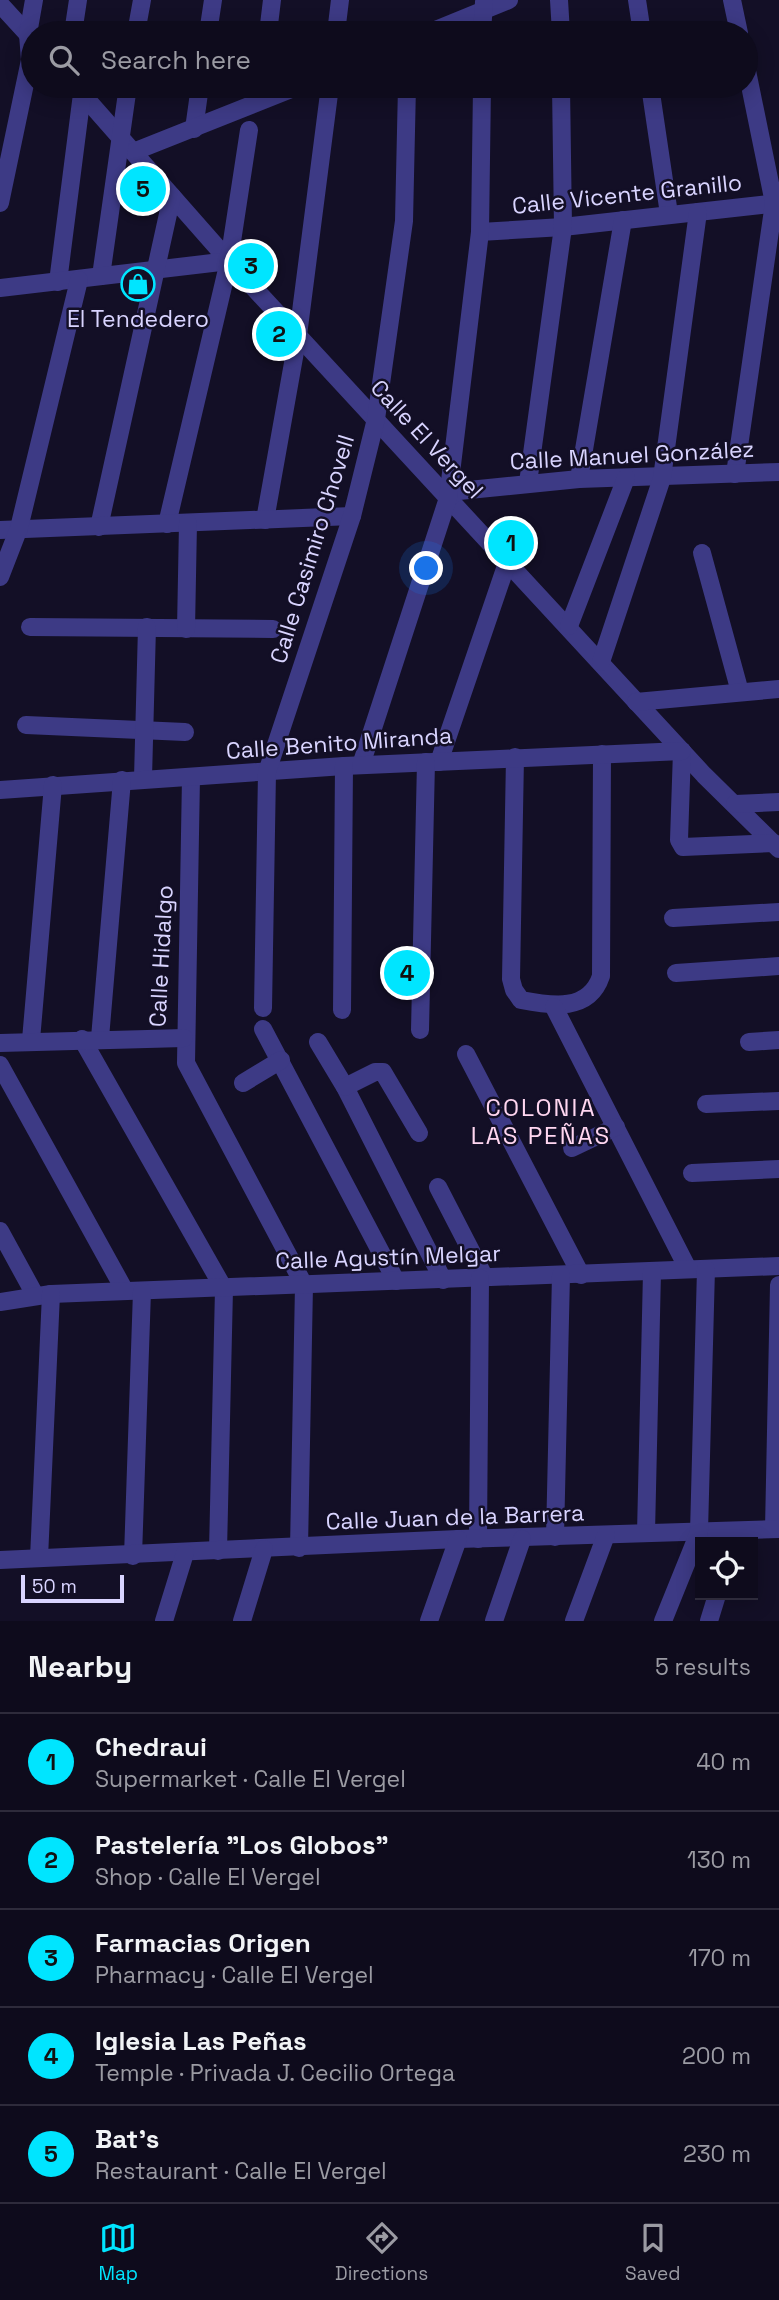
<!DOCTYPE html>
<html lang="en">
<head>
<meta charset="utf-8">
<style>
	:root { --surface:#0e0b1c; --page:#1c1929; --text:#f1f3f6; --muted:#9b9ba3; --line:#2e2b3b; --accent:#00e5ff }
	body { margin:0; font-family:"Space Grotesk",sans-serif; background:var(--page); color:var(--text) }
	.controls { position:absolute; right:21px; bottom:21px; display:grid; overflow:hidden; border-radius:0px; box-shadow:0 4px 18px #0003 }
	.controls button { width:63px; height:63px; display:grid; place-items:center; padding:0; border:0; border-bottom:2px solid var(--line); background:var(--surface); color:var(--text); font:35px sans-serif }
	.scale { position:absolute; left:21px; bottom:18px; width:103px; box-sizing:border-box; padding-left:7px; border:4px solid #d9d4ff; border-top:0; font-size:19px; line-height:24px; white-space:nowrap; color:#d9d4ff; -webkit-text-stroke:5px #130f26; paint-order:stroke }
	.you { position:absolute; left:427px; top:569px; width:24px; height:24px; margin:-18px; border:5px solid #fff; border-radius:50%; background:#1a73e8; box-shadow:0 0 0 10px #1a73e833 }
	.badge { display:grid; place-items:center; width:46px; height:46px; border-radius:50%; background:var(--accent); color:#111; font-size:23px; font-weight:700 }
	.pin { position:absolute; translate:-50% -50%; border:4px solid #fff; box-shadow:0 2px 7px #0006 }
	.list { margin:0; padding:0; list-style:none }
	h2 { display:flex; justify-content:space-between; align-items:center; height:91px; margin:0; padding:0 28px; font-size:30px }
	h2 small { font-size:23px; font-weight:400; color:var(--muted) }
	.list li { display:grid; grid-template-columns:46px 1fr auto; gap:21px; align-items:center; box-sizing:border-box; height:98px; padding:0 28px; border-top:2px solid var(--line) }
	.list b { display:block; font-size:26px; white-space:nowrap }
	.list p { margin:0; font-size:23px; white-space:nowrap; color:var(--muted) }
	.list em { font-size:23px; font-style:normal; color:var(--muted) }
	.icon { flex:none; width:38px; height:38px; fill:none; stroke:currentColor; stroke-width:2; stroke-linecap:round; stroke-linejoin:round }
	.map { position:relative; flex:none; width:779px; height:1621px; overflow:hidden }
	.search { position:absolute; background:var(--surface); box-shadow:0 4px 18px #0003; left:21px; right:21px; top:21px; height:77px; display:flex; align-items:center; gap:18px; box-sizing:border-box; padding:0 24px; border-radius:38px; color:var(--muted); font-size:26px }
	.sheet { height:581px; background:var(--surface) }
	nav { display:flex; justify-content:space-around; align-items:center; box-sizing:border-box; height:98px; border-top:2px solid var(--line); background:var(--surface); font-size:19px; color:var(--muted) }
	nav a { display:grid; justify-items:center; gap:4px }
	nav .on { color:var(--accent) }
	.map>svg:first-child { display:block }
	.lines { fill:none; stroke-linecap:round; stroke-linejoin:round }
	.minor { stroke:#3d3a85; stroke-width:18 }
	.labels { text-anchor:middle; stroke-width:5; stroke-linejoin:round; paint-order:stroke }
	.street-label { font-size:23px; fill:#d9d4ff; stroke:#130f26 }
	.poi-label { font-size:23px; fill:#d9d4ff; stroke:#130f26 }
	.neighbourhood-label { font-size:24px; letter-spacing:2px; fill:#ffd6f0; stroke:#130f26 }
</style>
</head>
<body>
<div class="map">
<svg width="779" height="1621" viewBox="0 0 779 1621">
	<rect width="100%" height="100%" fill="#130f26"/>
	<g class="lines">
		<g class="minor">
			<path d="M559,0L561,33"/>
			<path d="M637,0L642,33"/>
			<path d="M732,0L739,33"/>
			<path d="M0,4L33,40"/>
			<path d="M73,33L78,0"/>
			<path d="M136,33L142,0"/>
			<path d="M208,33L213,0"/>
			<path d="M268,33L272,0"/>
			<path d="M336,33L340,0"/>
			<path d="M428,33L509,0"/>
			<path d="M482,33L484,2"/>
			<path d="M75,86L229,261L704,775L779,849"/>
			<path d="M650,86L669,214"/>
			<path d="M194,129L200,86"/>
			<path d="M133,152L299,86"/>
			<path d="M0,203L30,60L28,34L34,0"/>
			<path d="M480,232L563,227L779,203"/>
			<path d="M101,276L128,86"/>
			<path d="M58,282L82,94"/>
			<path d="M0,288L229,261"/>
			<path d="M735,474L774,203L746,66"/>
			<path d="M579,479L623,220"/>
			<path d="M528,483L563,227L561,86"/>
			<path d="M448,498L459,491L579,479L779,472"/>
			<path d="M265,520L298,335L330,86"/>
			<path d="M167,524L229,261L249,130"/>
			<path d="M99,527L172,196"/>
			<path d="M0,530L352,516"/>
			<path d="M702,553L740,692"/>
			<path d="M0,577L19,528L79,280"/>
			<path d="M569,626L626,478"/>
			<path d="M30,627L273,629"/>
			<path d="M186,629L188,523"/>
			<path d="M601,662L662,478L698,212"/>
			<path d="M636,702L779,689"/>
			<path d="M26,725L185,732"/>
			<path d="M682,751L679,840L683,847L774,843"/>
			<path d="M515,757L511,979L514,990L521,1000C552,1006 589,1012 601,976L602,754"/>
			<path d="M439,762L507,563"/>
			<path d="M361,765L448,498L480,232L482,86"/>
			<path d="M191,777L186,1063L304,1285L299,1548"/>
			<path d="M143,778L147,627"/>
			<path d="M0,790L344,766L682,751"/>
			<path d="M735,804L779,802"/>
			<path d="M673,918L779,912"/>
			<path d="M676,973L779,966"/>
			<path d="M554,1007L688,1269"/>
			<path d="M263,1008L267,772L352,516L376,419L404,221L407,86"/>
			<path d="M342,1010L344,766"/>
			<path d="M263,1029L396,1281"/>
			<path d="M420,1030L426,762"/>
			<path d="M100,1038L122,780"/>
			<path d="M82,1039L224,1289L218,1551"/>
			<path d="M31,1040L53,785"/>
			<path d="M318,1042L345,1087L443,1280"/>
			<path d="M749,1042L779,1040"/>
			<path d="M0,1043L184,1038"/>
			<path d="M466,1054L581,1275"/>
			<path d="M0,1065L125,1291"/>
			<path d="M243,1083L281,1060"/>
			<path d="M345,1087L375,1072H383L419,1133"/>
			<path d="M706,1104L779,1101"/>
			<path d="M572,1148L616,1127"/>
			<path d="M692,1173L779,1169"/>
			<path d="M438,1187L485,1278"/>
			<path d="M0,1231L35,1295"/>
			<path d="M0,1302L51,1294L779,1266"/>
			<path d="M774,1529L779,1285"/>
			<path d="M646,1533L652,1272"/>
			<path d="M555,1537L561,1275"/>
			<path d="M478,1539L480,1278"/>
			<path d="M133,1556L142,1291"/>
			<path d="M39,1558L51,1294"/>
			<path d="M0,1560L458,1539L779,1529"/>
			<path d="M164,1621L185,1553"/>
			<path d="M242,1621L264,1549"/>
			<path d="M429,1621L458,1539"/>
			<path d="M494,1621L522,1539"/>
			<path d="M574,1621L606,1535"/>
			<path d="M663,1621L699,1532L706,1269"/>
			<path d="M709,1621L717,1595"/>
		</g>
	</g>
	<defs>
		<symbol id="shop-ring" viewBox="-11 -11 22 22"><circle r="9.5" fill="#130f26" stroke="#00e5ff" stroke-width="1.5"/><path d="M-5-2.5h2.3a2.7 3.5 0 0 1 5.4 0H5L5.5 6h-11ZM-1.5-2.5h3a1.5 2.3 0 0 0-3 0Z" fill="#00e5ff"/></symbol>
	</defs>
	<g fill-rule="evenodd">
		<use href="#shop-ring" x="119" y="265" width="38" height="38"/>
	</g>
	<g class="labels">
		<g class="street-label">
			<text transform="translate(627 194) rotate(-6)" y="8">Calle Vicente Granillo</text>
			<text transform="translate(427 439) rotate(47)" y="8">Calle El Vergel</text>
			<text transform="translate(632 455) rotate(-3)" y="8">Calle Manuel González</text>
			<text transform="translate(312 549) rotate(-73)" y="8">Calle Casimiro Chovell</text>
			<text transform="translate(339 743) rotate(-4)" y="8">Calle Benito Miranda</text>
			<text transform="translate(161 956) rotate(-87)" y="8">Calle Hidalgo</text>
			<text transform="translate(388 1257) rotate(-2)" y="8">Calle Agustín Melgar</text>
			<text transform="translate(455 1517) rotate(-2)" y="8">Calle Juan de la Barrera</text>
		</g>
		<g class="poi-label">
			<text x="138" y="327">El Tendedero</text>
		</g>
		<g class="neighbourhood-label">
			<text x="541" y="1116">COLONIA<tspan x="541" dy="28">LAS PEÑAS</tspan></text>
		</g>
	</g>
</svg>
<div class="controls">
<button><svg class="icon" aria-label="locate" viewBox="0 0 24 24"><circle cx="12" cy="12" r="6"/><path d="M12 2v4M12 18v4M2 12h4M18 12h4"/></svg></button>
</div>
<div class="scale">50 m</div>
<div class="you"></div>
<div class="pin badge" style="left:511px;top:543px">1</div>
<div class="pin badge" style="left:279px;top:334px">2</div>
<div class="pin badge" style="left:251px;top:266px">3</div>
<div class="pin badge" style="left:407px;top:973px">4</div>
<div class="pin badge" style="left:143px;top:189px">5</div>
<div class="search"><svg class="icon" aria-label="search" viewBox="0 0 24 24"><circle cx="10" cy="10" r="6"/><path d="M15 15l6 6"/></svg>Search here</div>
</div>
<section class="sheet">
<h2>Nearby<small>5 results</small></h2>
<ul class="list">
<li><span class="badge">1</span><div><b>Chedraui</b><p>Supermarket · Calle El Vergel</p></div><em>40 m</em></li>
<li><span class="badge">2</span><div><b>Pastelería &quot;Los Globos&quot;</b><p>Shop · Calle El Vergel</p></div><em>130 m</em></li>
<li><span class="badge">3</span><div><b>Farmacias Origen</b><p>Pharmacy · Calle El Vergel</p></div><em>170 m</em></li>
<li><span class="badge">4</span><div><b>Iglesia Las Peñas</b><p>Temple · Privada J. Cecilio Ortega</p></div><em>200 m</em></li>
<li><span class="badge">5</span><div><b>Bat's</b><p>Restaurant · Calle El Vergel</p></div><em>230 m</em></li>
</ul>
</section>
<nav>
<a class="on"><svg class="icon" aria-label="map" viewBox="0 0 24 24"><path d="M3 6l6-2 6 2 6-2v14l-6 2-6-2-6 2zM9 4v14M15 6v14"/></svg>Map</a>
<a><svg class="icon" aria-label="directions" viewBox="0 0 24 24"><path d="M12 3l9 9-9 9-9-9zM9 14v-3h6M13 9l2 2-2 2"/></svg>Directions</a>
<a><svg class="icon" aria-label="saved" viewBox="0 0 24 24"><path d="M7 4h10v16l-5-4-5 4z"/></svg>Saved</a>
</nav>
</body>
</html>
